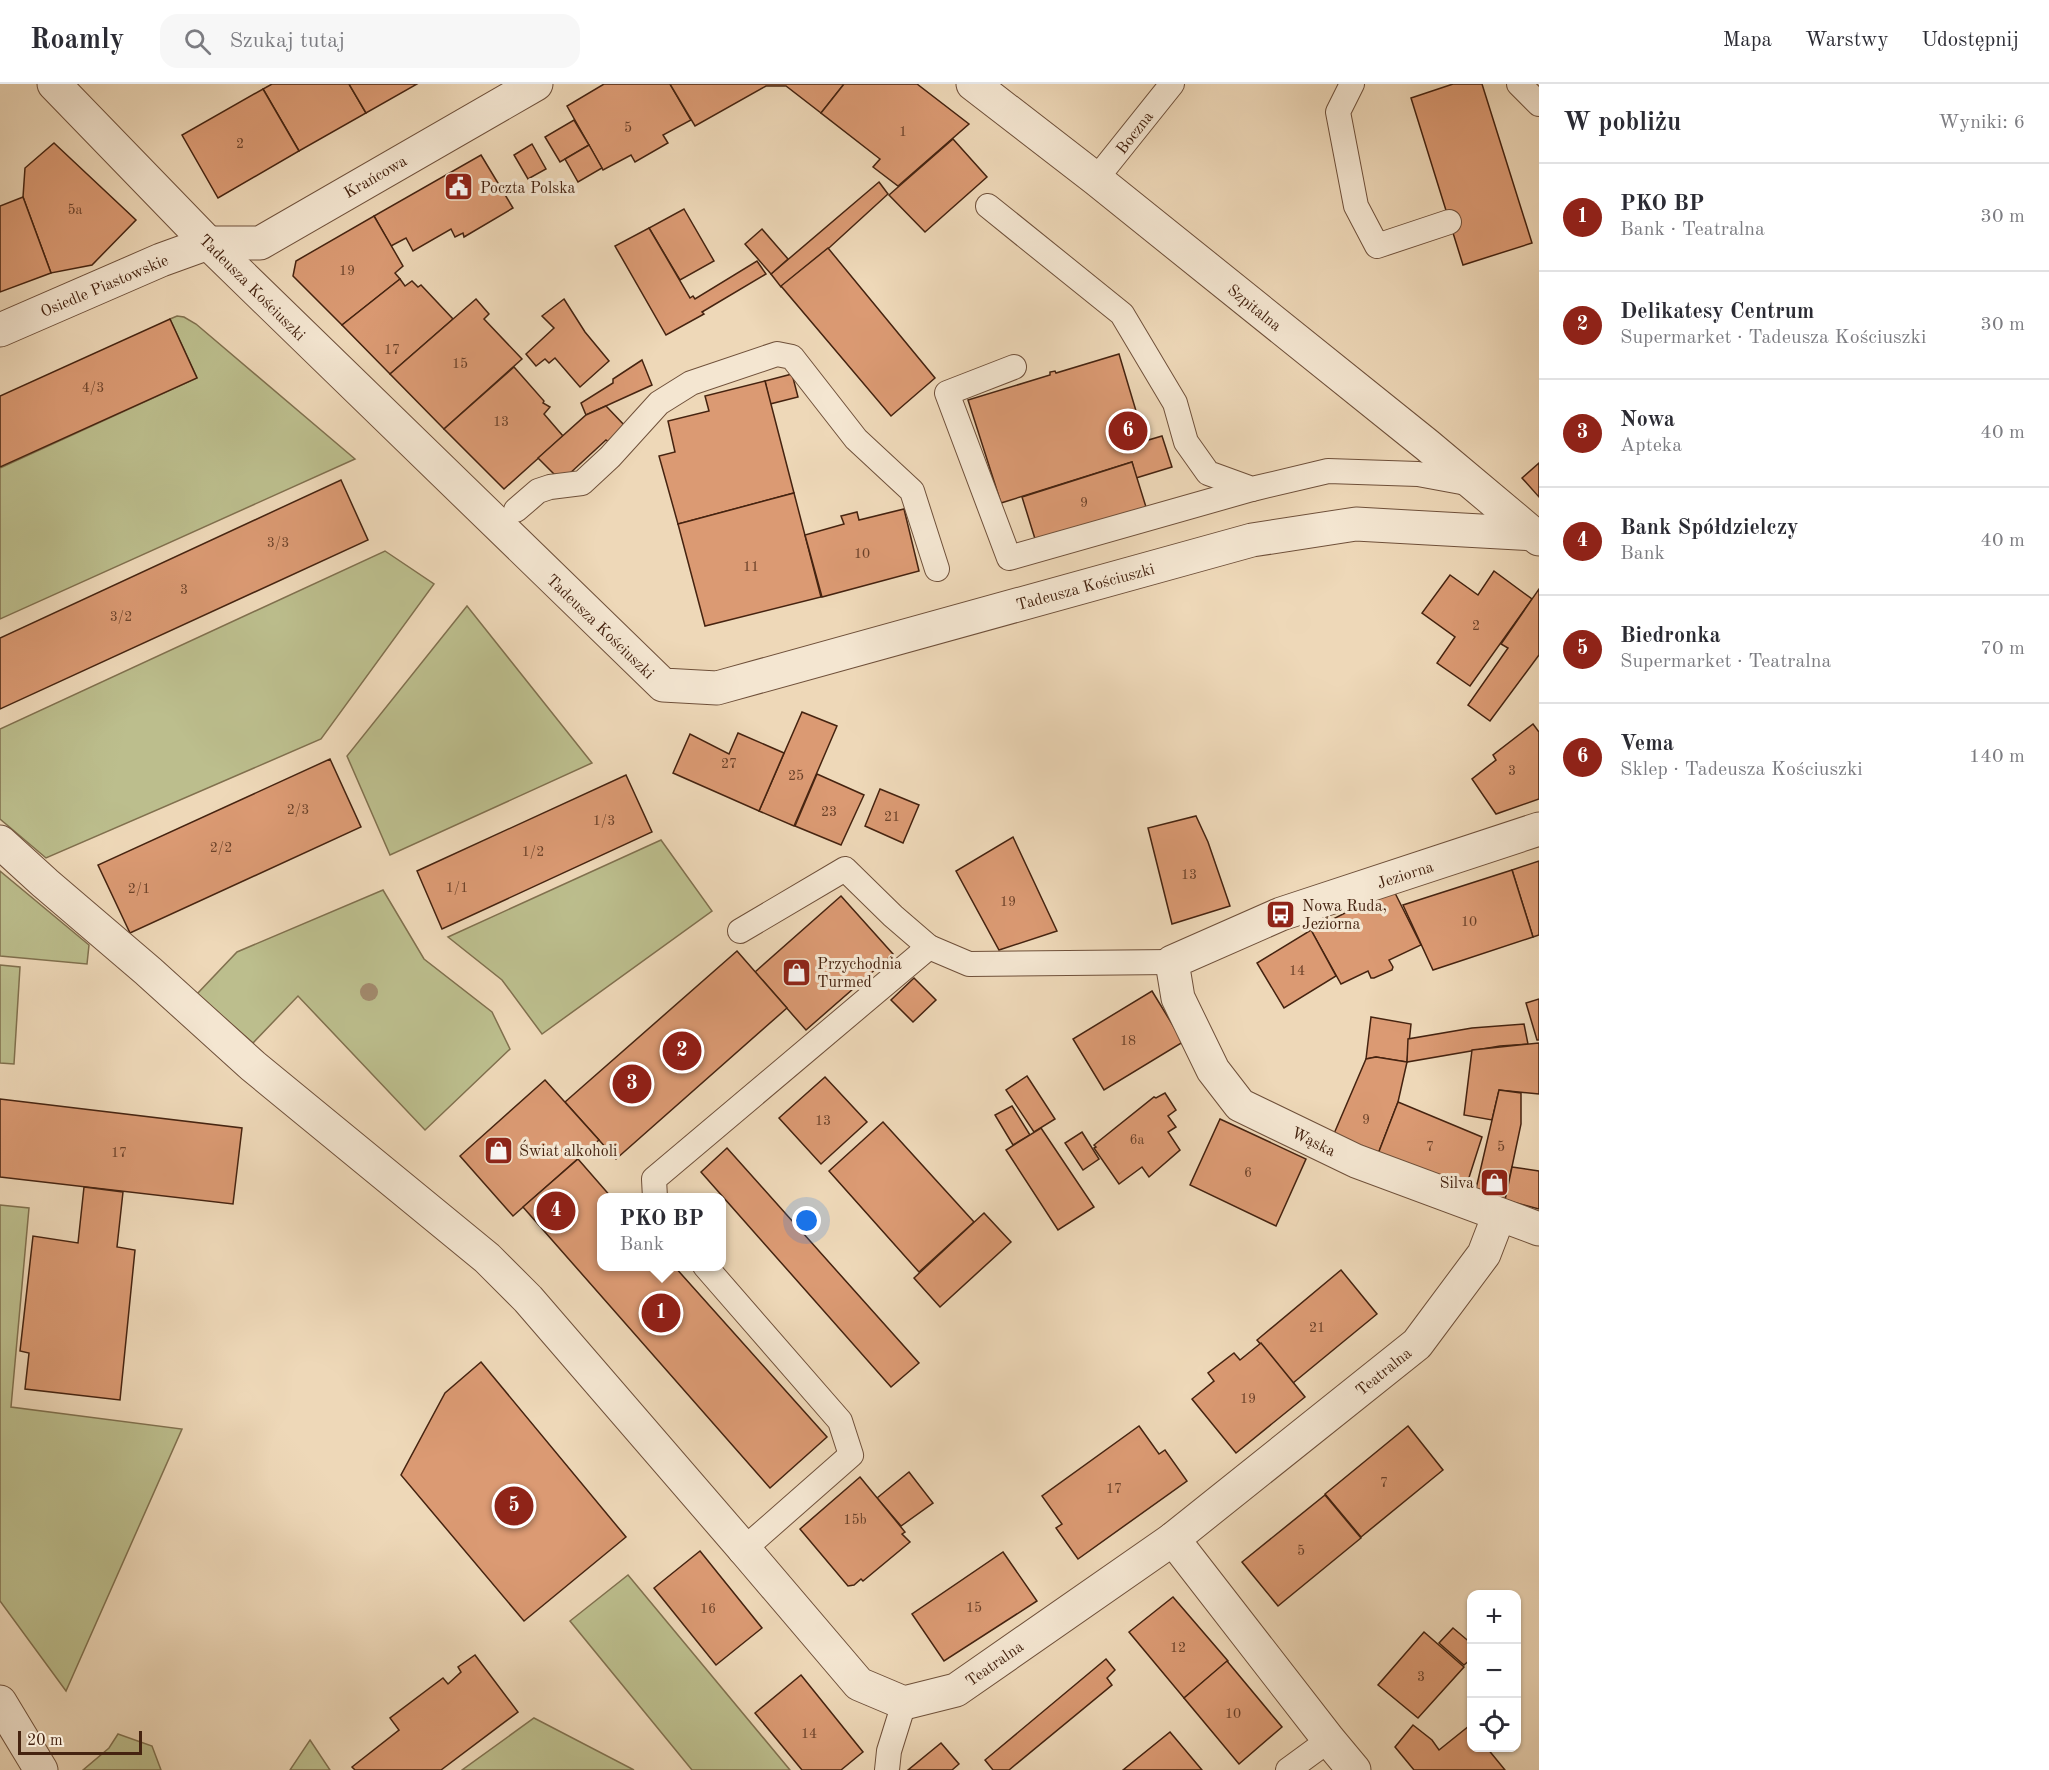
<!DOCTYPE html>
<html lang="pl">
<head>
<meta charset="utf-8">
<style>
	:root { --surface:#fff; --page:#f7f7f7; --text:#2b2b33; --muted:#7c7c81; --line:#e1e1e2; --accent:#8f2418 }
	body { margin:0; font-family:"Old Standard TT",serif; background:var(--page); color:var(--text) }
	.controls { position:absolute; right:18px; bottom:18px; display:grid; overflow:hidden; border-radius:12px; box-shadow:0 2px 4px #0004 }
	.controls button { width:54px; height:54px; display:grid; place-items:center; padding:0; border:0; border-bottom:2px solid var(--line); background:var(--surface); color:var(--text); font:30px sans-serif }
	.scale { position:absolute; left:18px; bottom:15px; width:124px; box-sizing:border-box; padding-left:6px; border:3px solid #452310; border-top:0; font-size:16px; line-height:21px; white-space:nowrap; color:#452310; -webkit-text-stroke:4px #f4e6d1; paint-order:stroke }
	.you { position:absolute; left:807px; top:1137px; width:21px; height:21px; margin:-15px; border:4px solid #fff; border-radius:50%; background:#1a73e8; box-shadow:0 0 0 9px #1a73e833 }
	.badge { display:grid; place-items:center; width:39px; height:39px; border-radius:50%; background:var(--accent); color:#fff; font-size:20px; font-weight:700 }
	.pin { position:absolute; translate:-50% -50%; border:3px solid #fff; box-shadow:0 2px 6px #0006 }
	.popup { position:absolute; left:597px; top:1109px; width:129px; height:78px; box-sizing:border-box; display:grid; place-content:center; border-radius:12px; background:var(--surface); filter:drop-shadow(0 2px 4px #0005); font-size:20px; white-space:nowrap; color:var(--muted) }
	.popup b { font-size:22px; color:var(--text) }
	.popup::after { content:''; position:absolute; left:50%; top:100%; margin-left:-12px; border:12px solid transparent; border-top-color:var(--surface) }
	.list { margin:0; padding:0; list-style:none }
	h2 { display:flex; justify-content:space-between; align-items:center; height:78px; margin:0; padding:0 24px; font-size:26px }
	h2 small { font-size:20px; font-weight:400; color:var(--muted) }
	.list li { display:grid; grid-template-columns:39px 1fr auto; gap:18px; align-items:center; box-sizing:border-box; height:108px; padding:0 24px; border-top:2px solid var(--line) }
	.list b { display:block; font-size:22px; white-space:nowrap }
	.list p { margin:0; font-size:20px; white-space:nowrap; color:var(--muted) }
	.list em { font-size:20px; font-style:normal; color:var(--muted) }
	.icon { flex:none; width:33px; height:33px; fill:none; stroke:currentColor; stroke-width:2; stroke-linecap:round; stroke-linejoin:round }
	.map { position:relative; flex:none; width:1539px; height:1686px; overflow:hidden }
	header { display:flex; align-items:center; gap:36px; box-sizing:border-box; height:84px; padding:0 30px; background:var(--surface); border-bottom:2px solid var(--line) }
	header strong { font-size:28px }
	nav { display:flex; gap:33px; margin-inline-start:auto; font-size:21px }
	.search { width:420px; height:54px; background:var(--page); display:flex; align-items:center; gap:15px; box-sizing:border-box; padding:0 21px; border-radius:18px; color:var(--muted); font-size:22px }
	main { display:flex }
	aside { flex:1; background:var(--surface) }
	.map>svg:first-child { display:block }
	.green { fill:#bcbe8d; stroke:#80704e; stroke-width:1.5 }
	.building { fill:#db9a73; stroke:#452310; stroke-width:1.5 }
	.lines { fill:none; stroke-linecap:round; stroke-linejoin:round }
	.service-casing { stroke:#6f503a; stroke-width:26 }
	.pedestrian-casing { stroke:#6f503a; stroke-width:35 }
	.minor-casing { stroke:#6f503a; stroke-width:35 }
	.service { stroke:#f4e6d1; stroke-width:24 }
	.pedestrian { stroke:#f4e6d1; stroke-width:33 }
	.minor { stroke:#f4e6d1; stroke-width:33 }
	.tree { fill:#a28a6d }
	.labels { text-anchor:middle; stroke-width:6; stroke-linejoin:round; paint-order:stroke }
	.number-label { font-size:14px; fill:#6a4129 }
	.street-label { font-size:16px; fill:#452310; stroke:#f4e6d1 }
	.poi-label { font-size:16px; fill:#452310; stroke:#f4e6d1; text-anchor:start }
</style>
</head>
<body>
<header>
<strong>Roamly</strong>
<div class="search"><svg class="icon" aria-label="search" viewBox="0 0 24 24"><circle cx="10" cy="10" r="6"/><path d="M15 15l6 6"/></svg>Szukaj tutaj</div>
<nav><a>Mapa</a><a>Warstwy</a><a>Udostępnij</a></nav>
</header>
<main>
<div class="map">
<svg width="1539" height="1686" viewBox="0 0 1539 1686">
	<rect width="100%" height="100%" fill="#eed8b8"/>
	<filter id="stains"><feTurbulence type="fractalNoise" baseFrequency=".00333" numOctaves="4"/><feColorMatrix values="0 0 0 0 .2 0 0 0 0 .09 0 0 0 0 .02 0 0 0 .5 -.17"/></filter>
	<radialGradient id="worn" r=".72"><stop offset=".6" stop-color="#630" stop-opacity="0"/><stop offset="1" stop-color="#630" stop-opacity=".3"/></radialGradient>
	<g class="green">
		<path d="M177,232L184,233L196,240L355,375L0,535V384L197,294L170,235Z"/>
		<path d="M385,467L434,500L321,655L46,774L0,735V645Z"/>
		<path d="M467,522L592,679L390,771L347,672Z"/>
		<path d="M661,756L712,827L542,950L502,896L448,853Z"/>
		<path d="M0,787L89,861L87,880L0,872Z"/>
		<path d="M383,806L424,875L492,928L510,965L425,1046L298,912L253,959L197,910L237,868Z"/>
		<path d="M0,881L20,883L14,980L0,979Z"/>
		<path d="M0,1121L29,1124L11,1323L182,1345L66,1607L0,1517Z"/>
		<path d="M628,1491L790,1686H692L570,1537Z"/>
		<path d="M534,1634L634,1686H462Z"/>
		<path d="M118,1650L152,1662L161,1686H83L109,1664Z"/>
		<path d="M310,1656L330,1686H290Z"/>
	</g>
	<g class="building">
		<path d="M272,0H349L366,29L299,67L263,5Z"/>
		<path d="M349,0H417L366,29Z"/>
		<path d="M604,0H670L691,36L663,51L668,59L635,78L631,71L603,86L567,22Z"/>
		<path d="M670,0H844L821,29L786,2H766L695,42Z"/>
		<path d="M844,0H917L969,40L898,102L873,83L880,75L821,29Z"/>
		<path d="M1453,0H1482L1532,159L1463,181L1411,14Z"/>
		<path d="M263,5L299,67L218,114L182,51Z"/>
		<path d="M574,36L589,61L560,78L545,53Z"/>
		<path d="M953,55L987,93L925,148L889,111Z"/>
		<path d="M54,59L136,136L92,181L51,189L23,113L25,84Z"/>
		<path d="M532,60L546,85L528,95L514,71Z"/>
		<path d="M589,61L602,84L578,98L565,75Z"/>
		<path d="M481,71L513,124L464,153L463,149L455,153L451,145L413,167L406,154L391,162L374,132Z"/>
		<path d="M879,98L888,110L830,163L781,203L771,190Z"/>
		<path d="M23,113L51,189L0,208V122Z"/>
		<path d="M684,125L714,177L680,196L649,144Z"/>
		<path d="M374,132L403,182L395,189L400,195L342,241L293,192L296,177Z"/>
		<path d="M649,144L690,214L693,212L695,215L757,177L766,190L702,228L704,230L666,251L615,162Z"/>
		<path d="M762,145L788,175L771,190L745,160Z"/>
		<path d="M828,164L935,294L891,332L781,202Z"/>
		<path d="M400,195L405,202L412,197L418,203L421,201L453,235L390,290L342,241Z"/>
		<path d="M476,215L489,230L484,235L522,275L444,345L390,290Z"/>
		<path d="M564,215L585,248L609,277L580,303L555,274L549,279L545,275L536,282L526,270L554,244L542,232Z"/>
		<path d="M170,235L197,294L0,383V312Z"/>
		<path d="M1119,270L1145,357L1162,352L1172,383L1136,394L1132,378L1001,419L968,316L1050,291V288L1055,287L1056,289Z"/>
		<path d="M642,276L652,301L586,331L581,319L613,299V295Z"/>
		<path d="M514,283L544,317L543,319L550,323L544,330L563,352L504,405L444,345Z"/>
		<path d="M792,290L798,313L770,320L765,297Z"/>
		<path d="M765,297L794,409L678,440L659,372L675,368L668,337L709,327L705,312Z"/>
		<path d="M606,322L626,343L609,358L606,356L568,391L554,390L538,374L586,331Z"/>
		<path d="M1132,378L1146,423L1036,458L1022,413Z"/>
		<path d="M1539,379V413L1522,394Z"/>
		<path d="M341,396L368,456L0,625V554Z"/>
		<path d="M794,409L821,513L705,542L678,440Z"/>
		<path d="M904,425L919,487L822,513L805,451L844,440L841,432L857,428L859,436Z"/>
		<path d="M1494,487L1532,515L1470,602L1437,579L1455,553L1422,529L1450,491L1478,511Z"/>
		<path d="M1539,505V571L1490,637L1468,621L1508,564L1501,560Z"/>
		<path d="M802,628L837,642L794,742L759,727Z"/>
		<path d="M1533,640L1539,648V715L1496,730L1472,695L1496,676L1493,671Z"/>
		<path d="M738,649L784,669L759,727L673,689L690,650L729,670Z"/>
		<path d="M330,675L361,743L130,849L98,781Z"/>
		<path d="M817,690L864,711L841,761L795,742Z"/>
		<path d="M626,691L652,748L442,845L417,787Z"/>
		<path d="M880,705L919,721L903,759L865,742Z"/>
		<path d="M1196,732L1208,758L1230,822L1172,840L1148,744Z"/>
		<path d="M1013,753L1057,847L999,866L956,787Z"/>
		<path d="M1539,777V851L1533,853L1512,786Z"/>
		<path d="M1512,786L1533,853L1433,886L1403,821Z"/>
		<path d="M1393,805L1421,861L1389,876L1393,883L1392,886L1374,894H1371L1368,887L1341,900L1311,846Z"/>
		<path d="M841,812L893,870L806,946L755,888Z"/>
		<path d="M1311,846L1336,892L1284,924L1257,879Z"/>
		<path d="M737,867L787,924L616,1075L565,1018Z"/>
		<path d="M914,894L936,916L913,938L891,916Z"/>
		<path d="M1152,907L1183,958L1104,1006L1073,955Z"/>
		<path d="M1539,915V956H1537L1526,919Z"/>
		<path d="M1371,933L1411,940L1407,978L1376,973L1366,975Z"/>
		<path d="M1524,940L1528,960L1500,962L1407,978L1408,955L1472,944Z"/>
		<path d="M1539,959V1010L1499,1006L1492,1036L1464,1031L1472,966Z"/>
		<path d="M1376,973L1407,978L1398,1018L1378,1070L1333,1052L1366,975Z"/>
		<path d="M1027,992L1055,1035L1034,1048L1006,1006Z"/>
		<path d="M825,993L867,1038L821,1080L779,1034Z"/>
		<path d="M545,996L599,1056L513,1132L460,1072Z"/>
		<path d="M1499,1006L1521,1009V1040L1505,1116L1475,1109Z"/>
		<path d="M1165,1009L1176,1026L1168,1032L1176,1043L1168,1048L1180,1066L1149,1093L1142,1083L1119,1100L1094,1064L1096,1063L1094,1061L1154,1013L1156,1014Z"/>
		<path d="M0,1015L242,1044L233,1120L0,1093Z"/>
		<path d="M1398,1018L1482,1053L1465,1106L1378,1070Z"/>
		<path d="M1012,1022L1030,1051L1013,1061L995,1031Z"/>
		<path d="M1220,1035L1306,1075L1276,1142L1190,1101Z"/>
		<path d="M883,1038L974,1138L919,1188L829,1087Z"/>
		<path d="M1041,1044L1094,1123L1058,1146L1006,1066Z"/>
		<path d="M1082,1048L1099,1075L1083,1086L1065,1059Z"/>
		<path d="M727,1064L919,1279L891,1303L701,1088Z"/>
		<path d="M578,1075L612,1114H601V1182H674L827,1353L770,1404L523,1123Z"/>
		<path d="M1512,1083L1539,1087V1125L1505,1116Z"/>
		<path d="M84,1103L123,1108L117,1163L135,1166L120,1316L25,1305L29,1269L20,1267L33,1152L78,1159Z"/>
		<path d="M984,1129L1011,1158L940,1223L914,1194Z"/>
		<path d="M1341,1186L1377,1230L1293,1299L1257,1256Z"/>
		<path d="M1261,1259L1305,1313L1236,1369L1192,1315L1214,1297L1208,1289L1234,1269L1240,1276Z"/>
		<path d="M481,1278L626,1453L524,1537L401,1391L445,1309Z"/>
		<path d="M1139,1342L1159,1370L1165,1366L1187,1397L1078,1475L1056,1444L1062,1440L1042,1412Z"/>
		<path d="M1408,1342L1443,1386L1361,1453L1325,1410Z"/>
		<path d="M909,1388L933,1419L901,1442L877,1414Z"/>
		<path d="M860,1393L905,1448L902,1450L910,1458L863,1497L861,1495L854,1501L848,1502L800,1445Z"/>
		<path d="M1325,1411L1361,1454L1278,1522L1242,1478Z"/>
		<path d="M700,1467L762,1544L716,1581L654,1504Z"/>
		<path d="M1003,1468L1037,1517L944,1577L912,1530Z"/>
		<path d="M1173,1513L1228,1577L1184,1614L1129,1548Z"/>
		<path d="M1453,1544L1472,1560V1574L1464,1581L1439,1559Z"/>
		<path d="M1424,1548L1464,1583L1418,1634L1378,1601Z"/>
		<path d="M475,1571L518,1628L441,1686H355L352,1683L399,1646L390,1634L443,1594L448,1600L461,1588L458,1583Z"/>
		<path d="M1106,1575L1115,1586L1107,1594L1112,1601L1009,1686H993L985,1676Z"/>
		<path d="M1227,1577L1282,1643L1239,1680L1184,1614Z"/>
		<path d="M801,1591L863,1668L841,1686H802L755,1629Z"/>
		<path d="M1413,1641L1432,1656L1439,1666L1469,1642L1472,1645V1664H1487L1505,1686H1414L1395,1663Z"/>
		<path d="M1170,1648L1202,1686H1123Z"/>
		<path d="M941,1659L959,1680L952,1686H908Z"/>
	</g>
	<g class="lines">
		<defs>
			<g id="service">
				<path d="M1352,0L1338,28L1356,122L1377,162L1449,138"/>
				<path d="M1519,0L1539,20"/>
				<path d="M1096,95L1172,0"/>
				<path d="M988,122L1122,230L1175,319L1186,358L1208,389L1252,405L1328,387L1418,390L1472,400"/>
				<path d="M1014,283L947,309L1009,474L1252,405"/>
				<path d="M516,426L538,407L550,403L582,399L610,373L659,319L691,299L777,270L792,273L856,355L912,407L937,485"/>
				<path d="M740,847L845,785L893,832L929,863L969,880L1172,878"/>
				<path d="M655,1114L654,1095L929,863"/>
				<path d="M705,1182L840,1337L851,1371L744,1465"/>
				<path d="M887,1686L889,1667L904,1619"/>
				<path d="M1288,1686L1329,1656"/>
			</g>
			<path id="pedestrian" d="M0,758L45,799L148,887L253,982L487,1174L528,1215L744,1465"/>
			<g id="minor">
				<path d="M54,0L208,159L663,601L717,604L1252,456L1356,440L1534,450"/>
				<path d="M973,0L1096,95L1427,361L1539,455"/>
				<path d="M0,246L161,176L208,159H260L536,0"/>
				<path d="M1539,745L1281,830L1172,878L1178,914L1213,986L1240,1021L1356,1077L1539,1145"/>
				<path d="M1173,1455L1329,1656L1354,1686"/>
				<path d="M744,1465L859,1600L904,1619L956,1606L1173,1455L1417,1260L1484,1170L1499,1131"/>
				<path d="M0,1618L41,1686"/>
			</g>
		</defs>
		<use href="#service" class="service-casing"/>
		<use href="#pedestrian" class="pedestrian-casing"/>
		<use href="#minor" class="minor-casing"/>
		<use href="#service" class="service"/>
		<use href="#pedestrian" class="pedestrian"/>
		<use href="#minor" class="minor"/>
	</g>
	<circle class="tree" cx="369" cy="908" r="9"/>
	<defs>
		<symbol id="civic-square" viewBox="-11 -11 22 22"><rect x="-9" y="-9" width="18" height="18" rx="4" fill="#8f2418" stroke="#f4e6d1"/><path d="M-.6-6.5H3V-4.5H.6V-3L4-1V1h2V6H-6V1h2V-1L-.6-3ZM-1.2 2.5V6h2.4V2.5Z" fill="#fff"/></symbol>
		<symbol id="bus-square" viewBox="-11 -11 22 22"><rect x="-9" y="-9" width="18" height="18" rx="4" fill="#8f2418" stroke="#f4e6d1"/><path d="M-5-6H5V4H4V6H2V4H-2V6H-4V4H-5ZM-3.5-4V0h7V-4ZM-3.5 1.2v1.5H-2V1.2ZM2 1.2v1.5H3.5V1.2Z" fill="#fff"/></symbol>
		<symbol id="shop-square" viewBox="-11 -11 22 22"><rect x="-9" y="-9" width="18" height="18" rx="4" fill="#8f2418" stroke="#f4e6d1"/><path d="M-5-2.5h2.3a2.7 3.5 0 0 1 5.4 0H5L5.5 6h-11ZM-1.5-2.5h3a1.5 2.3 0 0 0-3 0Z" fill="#fff"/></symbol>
	</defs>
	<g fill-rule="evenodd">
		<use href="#civic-square" x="442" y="86" width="33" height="33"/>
		<use href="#bus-square" x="1264" y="814" width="33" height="33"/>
		<use href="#shop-square" x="780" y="872" width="33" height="33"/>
		<use href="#shop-square" x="482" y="1050" width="33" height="33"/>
		<use href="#shop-square" x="1478" y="1082" width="33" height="33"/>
	</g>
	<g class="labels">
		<g class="number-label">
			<text x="628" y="48">5</text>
			<text x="903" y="52">1</text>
			<text x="240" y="64">2</text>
			<text x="75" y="130">5a</text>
			<text x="347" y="191">19</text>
			<text x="392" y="270">17</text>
			<text x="460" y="284">15</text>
			<text x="93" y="308">4/3</text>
			<text x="501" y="342">13</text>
			<text x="1084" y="423">9</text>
			<text x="278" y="463">3/3</text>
			<text x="862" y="474">10</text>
			<text x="751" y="487">11</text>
			<text x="184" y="510">3</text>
			<text x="121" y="537">3/2</text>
			<text x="1476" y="546">2</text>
			<text x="729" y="684">27</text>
			<text x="1512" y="691">3</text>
			<text x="796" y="696">25</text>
			<text x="298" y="730">2/3</text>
			<text x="829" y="732">23</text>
			<text x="892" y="737">21</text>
			<text x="604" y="741">1/3</text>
			<text x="221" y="768">2/2</text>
			<text x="533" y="772">1/2</text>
			<text x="1189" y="795">13</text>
			<text x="457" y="808">1/1</text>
			<text x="139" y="809">2/1</text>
			<text x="1008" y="822">19</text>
			<text x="1469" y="842">10</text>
			<text x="1297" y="891">14</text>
			<text x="1128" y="961">18</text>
			<text x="1366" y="1040">9</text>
			<text x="823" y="1041">13</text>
			<text x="1137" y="1060">6a</text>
			<text x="1430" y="1067">7</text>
			<text x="1501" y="1067">5</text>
			<text x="119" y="1073">17</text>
			<text x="1248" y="1093">6</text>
			<text x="1317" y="1248">21</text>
			<text x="1248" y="1319">19</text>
			<text x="1384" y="1403">7</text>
			<text x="1114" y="1409">17</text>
			<text x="855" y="1440">15b</text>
			<text x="1301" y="1471">5</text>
			<text x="974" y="1528">15</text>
			<text x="708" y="1529">16</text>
			<text x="1178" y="1568">12</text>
			<text x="1421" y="1597">3</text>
			<text x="1233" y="1634">10</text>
			<text x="809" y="1654">14</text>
		</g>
		<g class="street-label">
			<text transform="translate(1134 48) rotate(-52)" y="6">Boczna</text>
			<text transform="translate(375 92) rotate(-30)" y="6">Krańcowa</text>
			<text transform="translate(104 201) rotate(-23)" y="6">Osiedle Piastowskie</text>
			<text transform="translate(253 203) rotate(45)" y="6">Tadeusza Kościuszki</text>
			<text transform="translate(1255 223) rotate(39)" y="6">Szpitalna</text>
			<text transform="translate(1085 502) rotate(-15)" y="6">Tadeusza Kościuszki</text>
			<text transform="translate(601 542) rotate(44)" y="6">Tadeusza Kościuszki</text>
			<text transform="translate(1405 790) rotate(-18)" y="6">Jeziorna</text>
			<text transform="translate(1314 1057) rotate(26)" y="6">Wąska</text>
			<text transform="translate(1383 1287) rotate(-39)" y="6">Teatralna</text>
			<text transform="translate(994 1579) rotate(-35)" y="6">Teatralna</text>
		</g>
		<g class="poi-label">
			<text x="480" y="109">Poczta Polska</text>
			<text x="1302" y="827">Nowa Ruda,<tspan x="1302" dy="18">Jeziorna</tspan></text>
			<text x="817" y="885">Przychodnia<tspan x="817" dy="18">Turmed</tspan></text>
			<text x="519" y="1072">Świat alkoholi</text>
			<text x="1474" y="1104" text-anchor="end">Silva</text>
		</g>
	</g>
	<rect width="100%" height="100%" filter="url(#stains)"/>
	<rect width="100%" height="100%" fill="url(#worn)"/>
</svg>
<div class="controls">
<button>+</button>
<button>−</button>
<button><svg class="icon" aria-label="locate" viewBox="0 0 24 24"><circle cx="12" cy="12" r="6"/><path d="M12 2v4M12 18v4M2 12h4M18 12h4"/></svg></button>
</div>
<div class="scale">20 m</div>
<div class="you"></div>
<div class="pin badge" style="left:661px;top:1229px">1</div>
<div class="popup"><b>PKO BP</b>Bank</div>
<div class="pin badge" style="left:682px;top:967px">2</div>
<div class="pin badge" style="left:632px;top:1000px">3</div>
<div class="pin badge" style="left:556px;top:1127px">4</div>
<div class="pin badge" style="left:514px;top:1422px">5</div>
<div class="pin badge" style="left:1128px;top:347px">6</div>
</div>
<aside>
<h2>W pobliżu<small>Wyniki: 6</small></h2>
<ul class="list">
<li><span class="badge">1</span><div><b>PKO BP</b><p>Bank · Teatralna</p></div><em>30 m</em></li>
<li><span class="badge">2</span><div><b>Delikatesy Centrum</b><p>Supermarket · Tadeusza Kościuszki</p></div><em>30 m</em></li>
<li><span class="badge">3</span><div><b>Nowa</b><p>Apteka</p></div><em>40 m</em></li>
<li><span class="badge">4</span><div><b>Bank Spółdzielczy</b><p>Bank</p></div><em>40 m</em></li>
<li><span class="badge">5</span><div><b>Biedronka</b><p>Supermarket · Teatralna</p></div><em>70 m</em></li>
<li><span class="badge">6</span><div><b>Vema</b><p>Sklep · Tadeusza Kościuszki</p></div><em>140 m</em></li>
</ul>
</aside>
</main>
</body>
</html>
